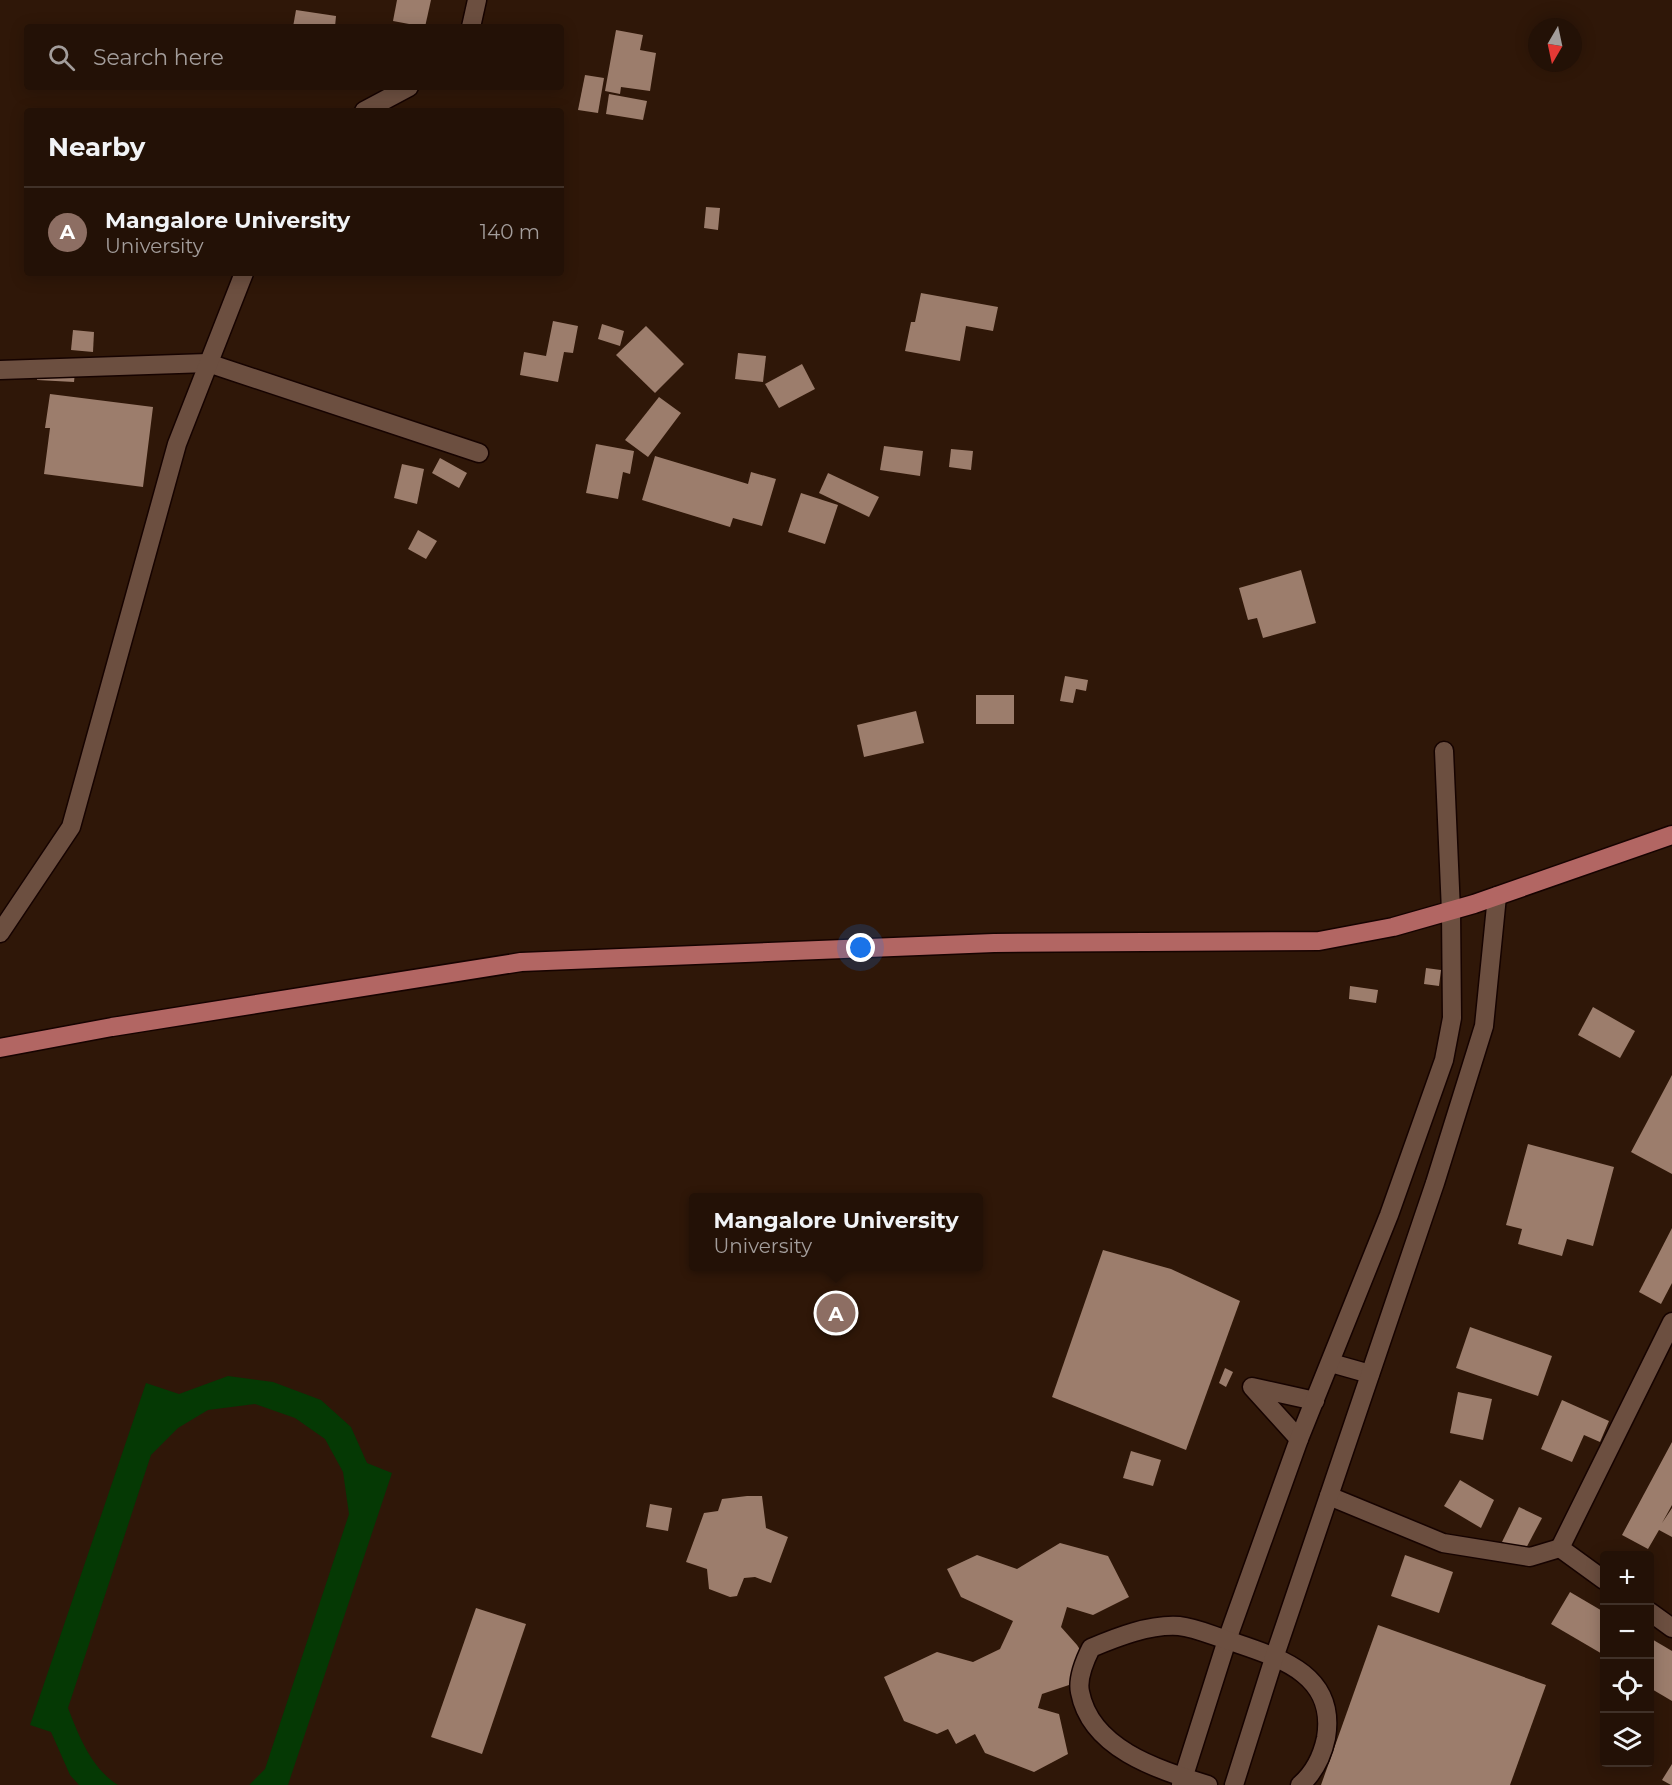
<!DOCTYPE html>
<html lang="en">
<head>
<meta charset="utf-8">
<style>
	:root { --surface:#231106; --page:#2f1f14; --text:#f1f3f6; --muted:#a39d9b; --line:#403128; --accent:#0b8043 }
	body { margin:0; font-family:Montserrat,sans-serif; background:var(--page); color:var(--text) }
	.controls { position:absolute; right:18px; bottom:18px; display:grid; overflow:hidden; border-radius:6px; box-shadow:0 3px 15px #0003 }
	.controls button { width:54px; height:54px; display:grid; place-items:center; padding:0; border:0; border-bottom:2px solid var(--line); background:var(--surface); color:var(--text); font:30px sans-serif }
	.compass { position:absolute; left:1528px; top:18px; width:54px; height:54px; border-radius:50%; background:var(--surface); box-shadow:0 3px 15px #0003; rotate:189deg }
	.you { position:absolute; left:861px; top:948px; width:21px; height:21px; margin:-15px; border:4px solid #fff; border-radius:50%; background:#1a73e8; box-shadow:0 0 0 9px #1a73e833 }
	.badge { display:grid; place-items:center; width:39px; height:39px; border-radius:50%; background:var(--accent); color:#fff; font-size:20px; font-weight:700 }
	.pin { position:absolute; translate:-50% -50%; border:3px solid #fff; box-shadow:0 2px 6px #0006 }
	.popup { position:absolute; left:689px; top:1193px; width:294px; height:78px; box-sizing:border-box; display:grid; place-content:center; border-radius:6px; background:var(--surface); filter:drop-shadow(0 2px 4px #0005); font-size:20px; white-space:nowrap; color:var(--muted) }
	.popup b { font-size:22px; color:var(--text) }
	.popup::after { content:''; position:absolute; left:50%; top:100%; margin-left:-12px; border:12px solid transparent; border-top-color:var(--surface) }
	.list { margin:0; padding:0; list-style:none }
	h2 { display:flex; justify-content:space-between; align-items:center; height:78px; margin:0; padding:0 24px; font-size:26px }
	h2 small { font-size:20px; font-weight:400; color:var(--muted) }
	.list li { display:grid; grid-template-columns:39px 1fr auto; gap:18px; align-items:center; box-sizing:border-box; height:90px; padding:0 24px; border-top:2px solid var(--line) }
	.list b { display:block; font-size:22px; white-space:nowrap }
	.list p { margin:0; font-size:20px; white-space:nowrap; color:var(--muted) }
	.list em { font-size:20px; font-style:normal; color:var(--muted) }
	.icon { flex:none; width:33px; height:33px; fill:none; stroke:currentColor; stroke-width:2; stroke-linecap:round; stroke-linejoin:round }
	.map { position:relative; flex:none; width:1672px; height:1785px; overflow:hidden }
	.search { position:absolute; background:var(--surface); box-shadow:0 3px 15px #0003; left:24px; top:24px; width:540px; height:66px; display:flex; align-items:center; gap:15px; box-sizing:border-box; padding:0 21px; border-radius:6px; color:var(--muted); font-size:22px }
	.panel { position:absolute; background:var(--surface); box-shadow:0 3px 15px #0003; left:24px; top:108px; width:540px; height:168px; border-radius:6px }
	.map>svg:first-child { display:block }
	.green { fill:#053904 }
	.building { fill:#9c7d6c }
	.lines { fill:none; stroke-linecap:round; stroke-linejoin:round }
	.minor-casing { stroke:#160300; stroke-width:21 }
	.major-casing { stroke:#160300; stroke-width:21 }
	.minor { stroke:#6c4f40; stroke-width:18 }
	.major { stroke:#b26663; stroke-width:18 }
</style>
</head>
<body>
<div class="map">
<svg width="1672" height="1785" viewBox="0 0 1672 1785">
	<rect width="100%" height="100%" fill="#2f1708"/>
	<path class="green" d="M228,1376L273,1382L321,1400L351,1427L367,1463L392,1473L288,1785H249L265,1769L349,1514L343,1472L325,1439L295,1418L255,1404L208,1410L178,1428L151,1455L68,1708C79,1736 91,1768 118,1785H79L70,1775L51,1732L30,1725L146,1383L179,1394Z"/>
	<g class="building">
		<path d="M397,0H431L425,27L393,21Z"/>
		<path d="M296,10L336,16L335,27H293Z"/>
		<path d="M616,30L643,35L640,50L656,53L650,91L621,87L620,94L605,91Z"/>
		<path d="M585,75L604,78L598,113L578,110Z"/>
		<path d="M609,94L647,101L643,120L606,114Z"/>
		<path d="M706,207L720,208L718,230L704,228Z"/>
		<path d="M921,293L998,307L993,331L966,326L960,361L905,351L911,322H915Z"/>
		<path d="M553,321L578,326L573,353L564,352L558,382L520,375L524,352L546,356Z"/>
		<path d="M602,324L624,331L620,346L598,339Z"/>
		<path d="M646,326L684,364L655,393L616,355Z"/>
		<path d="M73,330L94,332L93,352L71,350Z"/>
		<path d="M738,353L766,356L763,382L735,379Z"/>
		<path d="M802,364L815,389L779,408L765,384Z"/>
		<path d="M37,370L75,372L74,382L37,380Z"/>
		<path d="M50,394L153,407L143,487L44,474L50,428H45Z"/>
		<path d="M659,397L681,413L648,457L625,440Z"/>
		<path d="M596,444L634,451L630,474L623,472L618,499L586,493Z"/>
		<path d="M884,446L923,451L920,476L880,470Z"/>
		<path d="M951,449L973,451L971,470L949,467Z"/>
		<path d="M655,456L748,484L751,472L776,479L762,526L733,518L730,527L642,500Z"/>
		<path d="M440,458L467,473L459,488L432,473Z"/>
		<path d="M402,464L424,469L417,504L394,498Z"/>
		<path d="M828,473L879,497L869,517L819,493Z"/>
		<path d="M801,493L838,505L825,544L788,532Z"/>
		<path d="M418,530L437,541L426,559L408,549Z"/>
		<path d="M1301,570L1316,623L1263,638L1257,618L1248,620L1239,588Z"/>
		<path d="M1065,676L1088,680L1086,691L1076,689L1073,703L1060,701Z"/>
		<rect x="976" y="695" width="38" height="29"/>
		<path d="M916,711L924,743L864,757L857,725Z"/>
		<path d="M1426,968L1441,970L1439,986L1424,984Z"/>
		<path d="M1350,986L1378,990L1376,1003L1349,999Z"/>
		<path d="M1593,1007L1635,1031L1620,1058L1578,1035Z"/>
		<path d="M1672,1075V1174L1631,1152Z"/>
		<path d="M1528,1144L1614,1167L1593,1246L1567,1239L1562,1256L1518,1244L1522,1229L1506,1225Z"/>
		<path d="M1672,1228V1283L1661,1304L1639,1292Z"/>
		<path d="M1103,1250L1171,1269L1240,1301L1186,1450L1052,1397Z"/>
		<path d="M1470,1327L1552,1356L1538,1396L1456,1368Z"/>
		<path d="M1225,1368L1233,1372L1226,1387L1219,1383Z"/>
		<path d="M1458,1392L1492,1399L1483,1440L1450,1433Z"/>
		<path d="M1562,1400L1609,1421L1600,1442L1584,1435L1572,1462L1541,1449Z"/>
		<path d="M1672,1442V1505L1662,1523L1672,1508V1537L1659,1530L1648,1549L1622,1535Z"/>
		<path d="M1131,1451L1161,1460L1153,1486L1123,1478Z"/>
		<path d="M1460,1480L1494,1500L1481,1528L1444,1506Z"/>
		<path d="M747,1496H762L766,1528L788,1537L771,1583L755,1577L744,1578L737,1596L730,1597L709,1589L707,1569L686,1562L704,1513L718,1511L722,1499Z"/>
		<path d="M650,1504L672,1508L668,1531L646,1527Z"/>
		<path d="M1519,1507L1542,1518L1524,1552L1502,1542Z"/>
		<path d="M1060,1543L1108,1556L1129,1597L1093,1615L1067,1607L1061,1627L1077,1645L1086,1659L1069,1685L1042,1694L1038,1708L1059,1714L1068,1754L1034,1772L985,1753L975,1734L956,1744L948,1729L937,1734L904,1721L884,1677L937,1652L973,1662L1000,1649L1013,1621L961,1597L947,1569L977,1555L1017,1569Z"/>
		<path d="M1405,1555L1453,1572L1439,1613L1391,1596Z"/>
		<path d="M1570,1592L1604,1612V1655L1551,1624Z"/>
		<path d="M476,1608L526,1624L482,1754L431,1737Z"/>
		<path d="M1378,1625L1546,1685L1510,1785H1321Z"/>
		<path d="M1650,1638L1672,1651V1701L1650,1688Z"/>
		<path d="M1672,1764V1785H1671L1662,1780Z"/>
	</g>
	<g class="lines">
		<defs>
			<g id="minor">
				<path d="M471,27L477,0"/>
				<path d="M364,111L409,87"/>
				<path d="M0,370L208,363L479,453"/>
				<path d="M0,933L71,827L177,444L244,273"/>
				<path d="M1331,1363L1370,1374"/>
				<path d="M1299,1439L1252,1387L1315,1401"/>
				<path d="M1329,1496L1443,1543L1530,1557L1560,1548"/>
				<path d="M1604,1580L1560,1548L1672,1322"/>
				<path d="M1650,1612L1672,1628"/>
				<path d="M1181,1785L1227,1640L1299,1439L1389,1215L1444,1060L1452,1018L1451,911L1444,751"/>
				<path d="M1208,1785C1160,1770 1091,1750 1080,1692C1077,1678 1085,1660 1091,1648C1117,1637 1150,1624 1179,1626C1196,1628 1211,1635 1227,1640C1276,1657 1337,1672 1326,1738C1322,1757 1315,1772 1300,1785"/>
				<path d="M1234,1785L1275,1655L1435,1183L1484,1026L1497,896"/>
			</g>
			<path id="major" d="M0,1048L112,1027L521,962L994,943L1319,941L1393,927L1474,904L1672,835"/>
		</defs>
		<use href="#minor" class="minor-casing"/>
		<use href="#major" class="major-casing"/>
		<use href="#minor" class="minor"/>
		<use href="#major" class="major"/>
	</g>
</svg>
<div class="controls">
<button>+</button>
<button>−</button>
<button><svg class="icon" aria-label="locate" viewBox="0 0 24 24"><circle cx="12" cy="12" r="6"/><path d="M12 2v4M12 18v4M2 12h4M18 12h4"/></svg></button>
<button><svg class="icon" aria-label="layers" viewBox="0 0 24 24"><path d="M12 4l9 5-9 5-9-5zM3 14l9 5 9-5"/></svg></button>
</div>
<svg class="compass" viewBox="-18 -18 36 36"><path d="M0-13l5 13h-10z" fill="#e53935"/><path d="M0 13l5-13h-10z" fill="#a39d9b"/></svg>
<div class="you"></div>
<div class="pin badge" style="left:836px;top:1313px;background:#8d6e63">A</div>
<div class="popup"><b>Mangalore University</b>University</div>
<div class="search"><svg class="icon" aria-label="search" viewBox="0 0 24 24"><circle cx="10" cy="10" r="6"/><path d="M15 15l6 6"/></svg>Search here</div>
<section class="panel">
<h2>Nearby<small></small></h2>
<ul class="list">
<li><span class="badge" style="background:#8d6e63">A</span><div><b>Mangalore University</b><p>University</p></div><em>140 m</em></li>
</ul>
</section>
</div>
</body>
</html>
